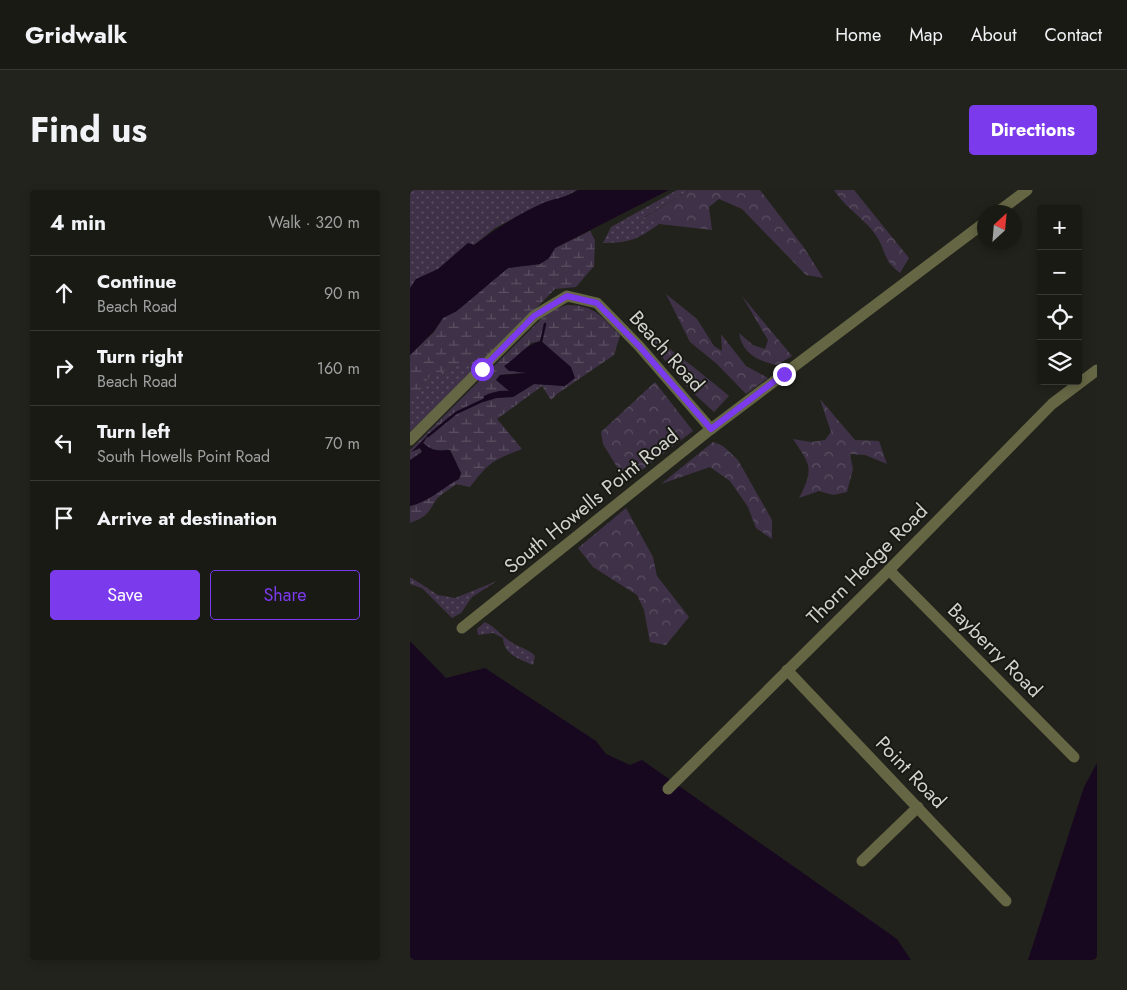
<!DOCTYPE html>
<html lang="en">
<head>
<meta charset="utf-8">
<style>
	:root { --surface:#1a1a15; --page:#23231e; --text:#f1f3f6; --muted:#9fa1a0; --line:#383834; --accent:#7c3aed }
	body { margin:0; font-family:Jost,sans-serif; background:var(--page); color:var(--text) }
	.controls { position:absolute; right:15px; top:15px; display:grid; overflow:hidden; border-radius:5px; box-shadow:0 2px 8px #0003 }
	.controls button { width:45px; height:45px; display:grid; place-items:center; padding:0; border:0; border-bottom:1px solid var(--line); background:var(--surface); color:var(--text); font:25px sans-serif }
	.compass { position:absolute; left:567px; top:15px; width:45px; height:45px; border-radius:50%; background:var(--surface); box-shadow:0 2px 8px #0003; rotate:26deg }
	.stop { position:absolute; width:15px; height:15px; margin:-11px; border:4px solid #7c3aed; border-radius:50%; background:#fff }
	.stop.end { background:#7c3aed; border-color:#fff; box-shadow:0 1px 5px #0008 }
	.list { margin:0; padding:0; list-style:none }
	h2 { display:flex; justify-content:space-between; align-items:center; height:65px; margin:0; padding:0 20px; font-size:21px }
	h2 small { font-size:16px; font-weight:400; color:var(--muted) }
	.list li { display:grid; grid-template-columns:32px 1fr auto; gap:15px; align-items:center; box-sizing:border-box; height:75px; padding:0 20px; border-top:1px solid var(--line) }
	.list b { display:block; font-size:19px; white-space:nowrap }
	.list p { margin:0; font-size:16px; white-space:nowrap; color:var(--muted) }
	.list em { font-size:16px; font-style:normal; color:var(--muted) }
	.actions { display:flex; gap:10px; padding:15px 20px }
	.actions a { flex:1; padding:11px 0; border:1px solid var(--accent); border-radius:5px; text-align:center; font-size:18px; color:var(--accent) }
	.actions .main { background:var(--accent); color:#fff }
	.icon { flex:none; width:28px; height:28px; fill:none; stroke:currentColor; stroke-width:2; stroke-linecap:round; stroke-linejoin:round }
	.map { position:relative; flex:none; width:687px; height:770px; overflow:hidden; border-radius:5px }
	header { display:flex; align-items:center; gap:30px; box-sizing:border-box; height:70px; padding:0 25px; background:var(--surface); border-bottom:1px solid var(--line) }
	header strong { font-size:24px }
	nav { display:flex; gap:28px; margin-inline-start:auto; font-size:18px }
	.intro { display:flex; align-items:center; justify-content:space-between; box-sizing:border-box; height:120px; padding:0 30px }
	h1 { margin:0; font-size:35px }
	.button { padding:12px 22px; border-radius:5px; background:var(--accent); color:#fff; font-size:18px; font-weight:700 }
	main { display:flex; gap:30px; padding:0 30px }
	aside { flex:1; background:var(--surface); border-radius:5px; box-shadow:0 2px 8px #0003 }
	.map>svg:first-child { display:block }
	.grass { fill:url(#grass-dots) }
	.forest { fill:url(#forest-crowns) }
	.wetland { fill:url(#wetland-marsh); fill-rule:evenodd }
	.water { fill:#170820 }
	.lines { fill:none; stroke-linecap:round; stroke-linejoin:round }
	.stream { stroke:#170820; stroke-width:2.5 }
	.minor { stroke:#656644; stroke-width:11 }
	.route { stroke:#7c3aed; stroke-width:6 }
	.labels { text-anchor:middle; stroke-width:4; stroke-linejoin:round; paint-order:stroke }
	.street-label { font-size:20px; fill:#d1d2ce; stroke:#191913 }
</style>
</head>
<body>
<header>
<strong>Gridwalk</strong>
<nav><a>Home</a><a>Map</a><a>About</a><a>Contact</a></nav>
</header>
<div class="intro"><h1>Find us</h1><a class="button">Directions</a></div>
<main>
<aside>
<h2>4 min<small>Walk · 320 m</small></h2>
<ul class="list">
<li><svg class="icon" aria-label="ahead" viewBox="0 0 24 24"><path d="M12 20V5M6 11l6-6 6 6"/></svg><div><b>Continue</b><p>Beach Road</p></div><em>90 m</em></li>
<li><svg class="icon" aria-label="right" viewBox="0 0 24 24"><path d="M7 20v-9h11M14 6l5 5-5 5"/></svg><div><b>Turn right</b><p>Beach Road</p></div><em>160 m</em></li>
<li><svg class="icon" aria-label="left" viewBox="0 0 24 24"><path d="M17 20v-9H6M10 6l-5 5 5 5"/></svg><div><b>Turn left</b><p>South Howells Point Road</p></div><em>70 m</em></li>
<li><svg class="icon" aria-label="arrive" viewBox="0 0 24 24"><path d="M6 21V4h12l-3 4 3 4H6"/></svg><div><b>Arrive at destination</b></div></li>
</ul>
<div class="actions"><a class="main">Save</a><a>Share</a></div>
</aside>
<div class="map">
<svg width="687" height="770" viewBox="0 0 687 770">
	<defs>
		<pattern id="grass-dots" width="8" height="8" patternUnits="userSpaceOnUse" patternTransform="scale(1.25)"><rect width="8" height="8" fill="#3f3248"/><path d="M2 2h.1M6 6h.1" fill="none" stroke="#5a4f61" stroke-width="1.8" stroke-linecap="round"/></pattern>
		<pattern id="forest-crowns" width="20" height="18" patternUnits="userSpaceOnUse" patternTransform="scale(1.25)"><rect width="20" height="18" fill="#3f3248"/><path d="M2 6a3 3 0 1 1 6 0M12 15a3 3 0 1 1 6 0" fill="none" stroke="#5a4f61"/></pattern>
		<pattern id="wetland-marsh" width="20" height="14" patternUnits="userSpaceOnUse" patternTransform="scale(1.25)"><rect width="20" height="14" fill="#3f3248"/><path d="M1 5h8M5 5V1M11 12h8M15 12V8" fill="none" stroke="#5a4f61"/></pattern>
	</defs>
	<rect width="100%" height="100%" fill="#22221c"/>
	<g class="grass">
		<path d="M0,0H167L151,9L133,13L85,38L64,55L58,53L34,75L0,98Z"/>
		<path d="M267,0H280L234,27L249,34C229,49 219,53 193,53L201,37Z"/>
		<path d="M75,170L0,242V208C9,202 11,195 18,188C31,176 58,170 75,170Z"/>
		<path d="M0,387L28,405L45,408L87,391L62,407L51,423L42,428L12,398L0,394Z"/>
		<path d="M75,432C87,438 90,445 101,452C110,458 117,458 125,466L123,475C109,469 94,465 93,448L83,443L68,445L67,439Z"/>
	</g>
	<g class="forest">
		<path d="M280,0H350L395,59L413,88L396,85L332,19L309,9L299,17L302,40L249,34L233,28Z"/>
		<path d="M424,0H444L499,68L490,83C472,69 477,63 467,47C457,30 436,19 424,0Z"/>
		<path d="M256,104L287,129L304,156L312,161L311,144L336,176L358,188L336,204L307,174L280,152Z"/>
		<path d="M332,106L382,166L367,175C349,172 332,163 329,143L343,155L355,159L358,150Z"/>
		<path d="M224,134C257,156 288,180 319,206L304,222L280,200Z"/>
		<path d="M245,192L283,241L216,292L193,254L191,242Z"/>
		<path d="M410,209L445,250L469,251L477,274L455,265L440,264L443,279L437,302L423,305L409,301L389,308C405,278 400,275 383,249L401,252L415,250L421,242Z"/>
		<path d="M303,252L313,256L328,270L362,330V349L346,338L338,317L320,291L300,277L251,294Z"/>
		<path d="M216,318L243,367L247,386L279,427L256,455L240,452L234,420L227,405L183,377L168,358Z"/>
	</g>
	<g class="wetland">
		<path d="M180,41L185,50L184,76L166,97L145,99L75,170L57,172L19,187L9,202L0,208V165L24,142L33,128L98,78L130,74L139,68L145,58Z"/>
		<path d="M157,115C185,115 192,127 210,145L204,165L147,204L141,210L132,196L87,229L112,259C83,270 78,273 60,297L46,294C40,299 31,304 26,310C17,324 18,326 0,333V316C19,311 32,298 49,289L51,283L40,260C28,261 22,261 13,253L17,247L3,261L10,258L12,262L0,270V260L139,121ZM131,151L142,162L155,196L124,194L103,207L86,208L74,212L100,201L86,190L90,185L122,182L109,166L121,153Z"/>
	</g>
	<g class="water">
		<path d="M168,0H259L145,58L139,68L130,74L98,78L47,121L33,128L24,141L0,165V98L6,89L28,79L58,53L64,55C85,39 107,25 131,14C144,8 153,9 168,0Z"/>
		<path d="M131,151L161,177L165,188L155,196L124,194L103,207L86,208L73,212L74,206C82,202 90,200 99,201L86,190L90,185L117,183L99,181L94,176C107,168 116,154 131,151Z"/>
		<path d="M19,244L13,253C22,261 28,261 40,260L51,283L49,289C32,298 19,312 0,316V270L12,262L10,258L1,262Z"/>
		<path d="M0,451L36,488L75,478L186,551L196,564L220,575L232,570L487,749L501,770H0Z"/>
		<path d="M687,573V770H618L674,597Z"/>
	</g>
	<g class="lines">
		<g class="stream">
			<path d="M131,152L135,134"/>
			<path d="M18,246L46,223L76,209"/>
		</g>
		<g class="minor">
			<path d="M588,22L617,0"/>
			<path d="M0,250L124,126L157,106L187,113L229,156L301,239"/>
			<path d="M479,380L664,567"/>
			<path d="M52,438L301,239L574,33"/>
			<path d="M377,480L596,711"/>
			<path d="M258,599L479,380L642,214L687,180"/>
			<path d="M452,671L508,617"/>
		</g>
	</g>
	<g class="lines">
		<path class="route" d="M72,179L124,126L157,106L187,113L229,156L301,239L374,184"/>
	</g>
	<g class="labels">
		<g class="street-label">
			<text transform="translate(257 161) rotate(48)" y="7">Beach Road</text>
			<text transform="translate(181 311) rotate(-39)" y="7">South Howells Point Road</text>
			<text transform="translate(457 374) rotate(-45)" y="7">Thorn Hedge Road</text>
			<text transform="translate(585 460) rotate(45)" y="7">Bayberry Road</text>
			<text transform="translate(501 582) rotate(46)" y="7">Point Road</text>
		</g>
	</g>
</svg>
<div class="controls">
<button>+</button>
<button>−</button>
<button><svg class="icon" aria-label="locate" viewBox="0 0 24 24"><circle cx="12" cy="12" r="6"/><path d="M12 2v4M12 18v4M2 12h4M18 12h4"/></svg></button>
<button><svg class="icon" aria-label="layers" viewBox="0 0 24 24"><path d="M12 4l9 5-9 5-9-5zM3 14l9 5 9-5"/></svg></button>
</div>
<svg class="compass" viewBox="-18 -18 36 36"><path d="M0-13l5 13h-10z" fill="#e53935"/><path d="M0 13l5-13h-10z" fill="#9fa1a0"/></svg>
<div class="stop" style="left:72px;top:179px"></div>
<div class="stop end" style="left:374px;top:184px"></div>
</div>
</main>
</body>
</html>
